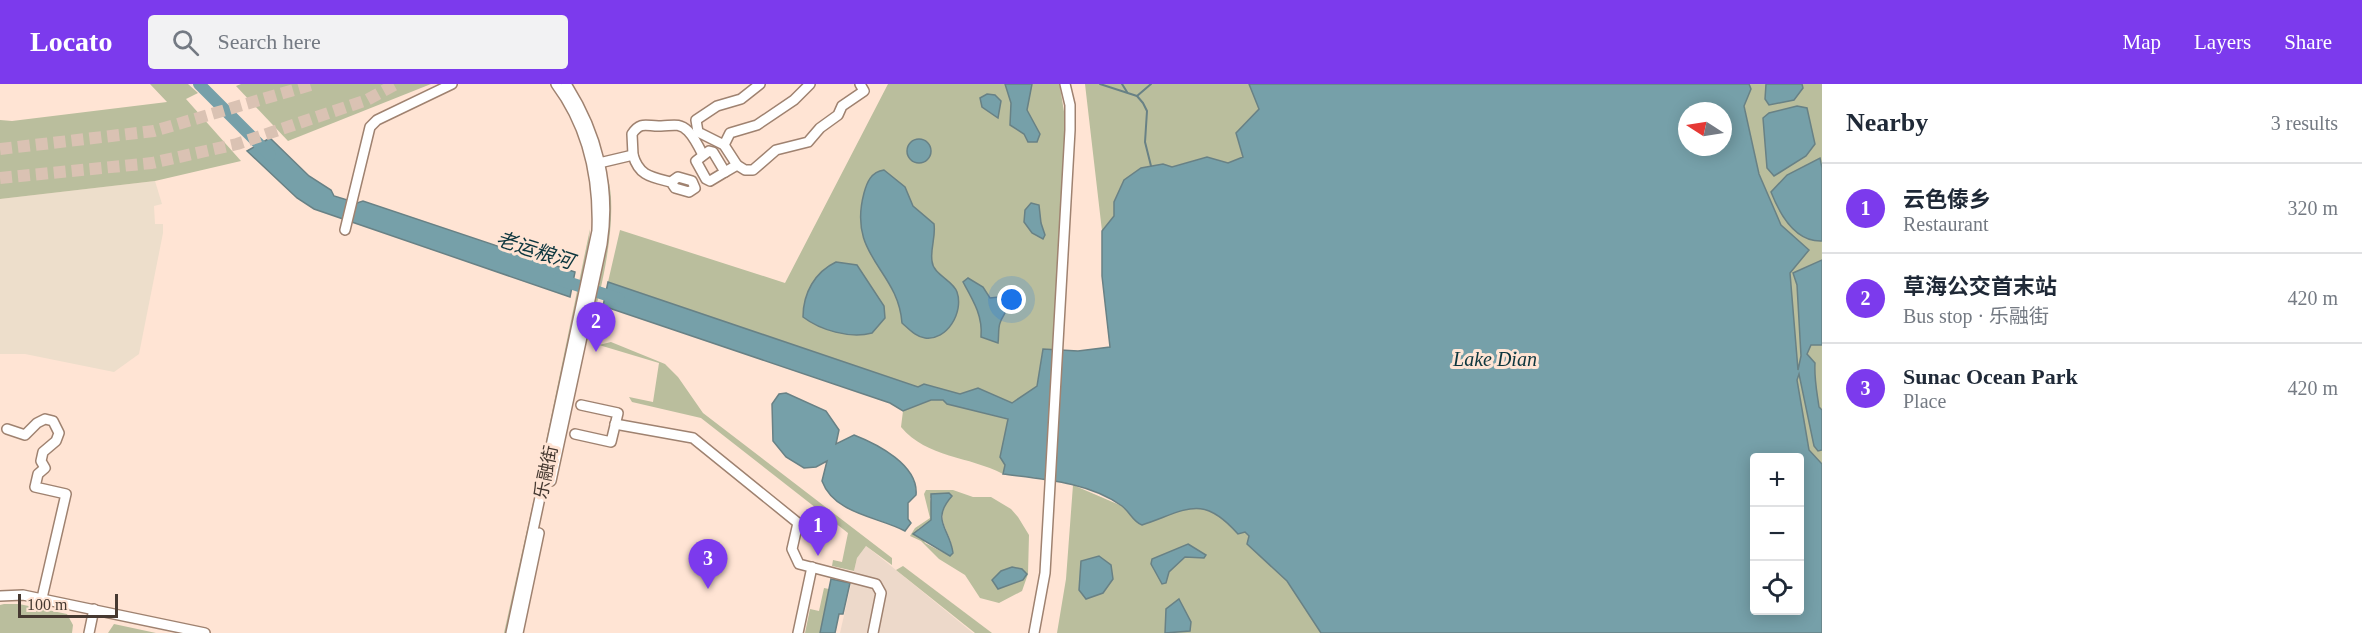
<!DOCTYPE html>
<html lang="en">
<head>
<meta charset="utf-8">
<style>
	:root { --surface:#fff; --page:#f2f2f3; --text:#1f2937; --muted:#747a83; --line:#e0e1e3; --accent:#7c3aed }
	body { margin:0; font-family:"Times New Roman","Noto Sans SC",serif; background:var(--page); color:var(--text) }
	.controls { position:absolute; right:18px; bottom:18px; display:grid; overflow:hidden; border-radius:6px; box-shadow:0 3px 15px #0003 }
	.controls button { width:54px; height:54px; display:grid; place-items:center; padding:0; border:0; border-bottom:2px solid var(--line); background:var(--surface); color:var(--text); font:30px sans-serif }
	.compass { position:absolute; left:1678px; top:18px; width:54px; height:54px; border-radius:50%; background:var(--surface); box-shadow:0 3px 15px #0003; rotate:282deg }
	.scale { position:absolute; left:18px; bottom:15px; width:100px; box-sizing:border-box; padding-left:6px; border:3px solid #463931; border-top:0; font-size:16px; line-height:21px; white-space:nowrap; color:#463931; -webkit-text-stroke:4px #ffe4d4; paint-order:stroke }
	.you { position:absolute; left:1012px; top:216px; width:21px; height:21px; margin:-15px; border:4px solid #fff; border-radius:50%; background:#1a73e8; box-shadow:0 0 0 9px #1a73e833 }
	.badge { display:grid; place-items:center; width:39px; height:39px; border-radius:50%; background:var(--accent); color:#fff; font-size:20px; font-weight:700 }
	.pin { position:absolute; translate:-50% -50px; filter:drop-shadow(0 2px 3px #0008) }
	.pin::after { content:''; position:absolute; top:32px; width:21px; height:18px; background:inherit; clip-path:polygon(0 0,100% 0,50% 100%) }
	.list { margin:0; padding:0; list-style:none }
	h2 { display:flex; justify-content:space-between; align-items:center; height:78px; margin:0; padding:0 24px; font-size:26px }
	h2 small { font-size:20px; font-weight:400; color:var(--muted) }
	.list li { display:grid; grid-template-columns:39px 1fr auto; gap:18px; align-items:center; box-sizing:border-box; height:90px; padding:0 24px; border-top:2px solid var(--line) }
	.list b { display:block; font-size:22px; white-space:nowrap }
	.list p { margin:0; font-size:20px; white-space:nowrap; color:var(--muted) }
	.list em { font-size:20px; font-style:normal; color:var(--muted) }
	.icon { flex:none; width:33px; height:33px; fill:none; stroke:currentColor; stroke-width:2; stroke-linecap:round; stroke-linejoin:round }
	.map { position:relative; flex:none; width:1822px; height:549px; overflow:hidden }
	header { display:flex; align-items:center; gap:36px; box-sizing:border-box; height:84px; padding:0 30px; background:var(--accent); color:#fff }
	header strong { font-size:28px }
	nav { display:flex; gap:33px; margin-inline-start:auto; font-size:21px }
	.search { width:420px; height:54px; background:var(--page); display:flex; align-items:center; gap:15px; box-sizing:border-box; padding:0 21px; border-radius:6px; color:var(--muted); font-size:22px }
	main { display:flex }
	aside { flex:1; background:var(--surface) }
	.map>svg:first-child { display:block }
	.commercial { fill:#edd9ca }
	.education { fill:#eddecb }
	.green { fill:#babe9d; fill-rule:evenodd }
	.water { fill:#76a0a9; stroke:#688185; stroke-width:1.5; fill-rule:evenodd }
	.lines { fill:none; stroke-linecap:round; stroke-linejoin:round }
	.stream { stroke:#688185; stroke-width:2 }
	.river { stroke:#76a0a9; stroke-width:12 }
	.major-tunnel { stroke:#dac2b3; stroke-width:12; stroke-dasharray:12 6; stroke-linecap:butt }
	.minor-casing { stroke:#9f8270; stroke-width:12 }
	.minor { stroke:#fff; stroke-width:9 }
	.labels { text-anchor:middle; stroke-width:6; stroke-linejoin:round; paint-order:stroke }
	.street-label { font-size:18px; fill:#463931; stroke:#ffe4d4 }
	.water-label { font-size:20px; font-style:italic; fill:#0d363e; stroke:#ffe4d4 }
</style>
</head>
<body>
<header>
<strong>Locato</strong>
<div class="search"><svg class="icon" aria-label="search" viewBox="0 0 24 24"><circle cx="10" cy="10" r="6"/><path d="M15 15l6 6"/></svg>Search here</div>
<nav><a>Map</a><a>Layers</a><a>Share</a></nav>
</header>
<main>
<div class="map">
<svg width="1822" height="549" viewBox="0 0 1822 549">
	<rect width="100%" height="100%" fill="#ffe4d4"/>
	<path class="commercial" d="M866,462L891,482L973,549H840L857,474Z"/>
	<path class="education" d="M155,97L162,120L154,122L155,140H163V149L139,270L114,288L25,270H0V115Z"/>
	<g class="green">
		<path d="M150,0H188L198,9L186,15L241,77L155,97L0,115V36L12,37L167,18Z"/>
		<path d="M241,0H431L288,57L236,2Z"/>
		<path d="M888,0H1059L1060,3L1067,46L1054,265H1043L1037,302L1012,319L978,304L960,310L924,300L918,303L608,198L620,146L785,199Z"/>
		<path d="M1085,0H1249L1259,25L1236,49L1243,73L1228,79L1207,73L1172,83L1163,80L1141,84L1124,96L1114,118V132L1102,147Z"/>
		<path d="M1749,0H1822V380L1809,366L1797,300L1790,189L1809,166L1781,141L1759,90L1744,21L1751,5Z"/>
		<path d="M608,95C618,129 603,205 591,238Z"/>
		<path d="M590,145L588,174L545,368L544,367Z"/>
		<path d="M611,258L665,280L678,293L703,329L892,474V481L866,462L857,474L854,487L832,482L833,476L842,478L848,449L701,334L632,318L629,313L653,318L659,279L599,261Z"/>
		<path d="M931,316H943L947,320L1008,335L1000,373L1005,381L1003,390C969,372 927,374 901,343L903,327Z"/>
		<path d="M1073,401L1122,422L1142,441C1186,426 1202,409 1238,450L1245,448L1249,453L1247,460L1287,497L1321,549H1057L1066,495Z"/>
		<path d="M926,406H953L973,413H991L1011,425L1018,433L1029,451L1028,490L1022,507L999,519L980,514L965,491L939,475L921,457L910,452L915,444L930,434L924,410ZM952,412C931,437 951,444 953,469L950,472L925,459L918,445L931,436L933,427L930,414Z"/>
		<path d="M535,418L507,549H504L533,419Z"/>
		<path d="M903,482L992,549H975L896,486Z"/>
		<path d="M824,504L829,505L820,549H805L810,525L819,527Z"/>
		<path d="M4,520H19L67,530L73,541L72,549H0V521Z"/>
		<path d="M114,540L156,549H108Z"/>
	</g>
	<g class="water">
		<path d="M1005,0H1032L1027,26L1040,50L1037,58H1028L1024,50L1010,41L1011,19Z"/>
		<path d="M1249,0H1749L1751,5L1744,22L1759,90L1781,141L1809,166L1790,189L1798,286L1801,272L1797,201L1793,189L1822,176V261H1811L1807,270L1815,279C1814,295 1817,308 1819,323L1822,326V366L1818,367L1814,362L1799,290L1797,296L1809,366L1822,380V549H1321L1287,497L1247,460L1249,452L1245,448L1238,450C1202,409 1187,426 1142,441C1133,438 1130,428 1122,422C1089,398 1042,395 1003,390L1005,381L1000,373L1008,335L947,320L943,316H931L903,327L890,319L603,222L608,198L918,303L924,300L960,310L978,304L1012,319L1037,302L1043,265L1078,267L1110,263L1102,192V147L1114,132V118L1124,96L1141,84L1163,80L1172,83L1207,73L1228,79L1243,73L1236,49L1259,25ZM1687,27H1723V63H1687ZM1754,374H1800V526H1754Z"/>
		<path d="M1766,0H1802L1803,4L1794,16L1769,21L1765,15Z"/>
		<path d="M987,10L995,11L1001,17L998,34L982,23L980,14Z"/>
		<path d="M1797,22L1807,24L1815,60L1806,72L1774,92L1767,84L1763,34L1769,29Z"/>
		<path d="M270,54L309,92L331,106L334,112L357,119L363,117L575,188L570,213L314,125L297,114L247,67Z"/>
		<circle cx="919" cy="67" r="12"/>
		<path d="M1820,74L1822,84V157C1795,158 1780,131 1771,108L1787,91Z"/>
		<path d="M884,86L905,103L913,122L934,140C936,153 930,165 932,177C933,191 953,196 957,208C964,228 947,257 925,254C916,253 909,245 902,239C898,185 847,173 864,109C867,98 871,88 884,86Z"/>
		<path d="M1031,119L1039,121L1041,139L1045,151L1043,155L1032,149L1024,138L1025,126Z"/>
		<path d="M836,178L857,181L884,222L885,234L872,249C850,255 820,246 803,233C803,209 815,188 836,178Z"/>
		<path d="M968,194L983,203L990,214L1007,212C1012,224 1003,229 1000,239C998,244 999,253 998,259L981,253C983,232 973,216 963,198Z"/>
		<path d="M786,309L826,327L839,346L836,360L854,351C877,360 919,381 916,411L908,419V435L911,439L905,447C879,433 834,430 822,397L827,377L816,383L804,384L786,373L773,357L772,320L779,310Z"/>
		<path d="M949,409L952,412C930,437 950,444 953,469L950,472L913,450L931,436V410Z"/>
		<path d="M1188,460L1206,471L1204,474L1185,473L1169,488L1166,499L1162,500L1151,480L1152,475Z"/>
		<path d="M1099,472L1111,481L1113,495L1103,509L1086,515L1079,506L1081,477Z"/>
		<path d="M1012,483L1022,485L1027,490L1023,496L998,505L992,496L1001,487Z"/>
		<path d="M831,495L850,499L843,530H839L835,549H820Z"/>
		<path d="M1179,515L1191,538L1190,547L1165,549L1166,525Z"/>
	</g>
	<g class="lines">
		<g class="stream">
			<path d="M1100,0L1137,12L1143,19L1147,27L1145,58L1151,82"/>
			<path d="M1122,0L1127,8"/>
			<path d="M1137,12L1151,0"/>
		</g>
		<g class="river">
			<path d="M199,0L270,71"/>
			<path d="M558,195L619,215"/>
		</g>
		<g class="major-tunnel">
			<path d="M0,65L154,47L314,0"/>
			<path d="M0,94L152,79L237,60L367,16L396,0"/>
		</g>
		<defs>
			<g id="minor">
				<path d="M724,61L730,49L757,41L794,16L810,0"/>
				<path d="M709,67L713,68L725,88L710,97L706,95L696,77Z"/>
				<path d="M633,71L632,50C641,36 648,43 661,42C671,42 679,38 688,47C694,53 699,63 703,71"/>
				<path d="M595,80L633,71C639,92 651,93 671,98L675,104L689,108L695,104L692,97L678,93L671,98"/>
				<path d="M737,81L724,61L698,48L696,36L717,22L741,15L760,0"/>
				<path d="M725,88L737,81L745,86H753L776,66L808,58L820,44L838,31L842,22L864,7L860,0"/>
				<path d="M345,146L370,43L377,36L452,0"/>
				<path d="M615,340L693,354L798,439L792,465L799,480L876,500L881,509L873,549"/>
				<path d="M7,345L25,351L37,339L45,335L53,337L59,349L56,357L43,368L41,377L45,384L38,390L35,403L66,410L42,514"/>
				<path d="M575,350L611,358L618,329L581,321"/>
				<path d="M551,397L602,160C611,103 597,48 566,0"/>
				<path d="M0,512L23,511L205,549"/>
				<path d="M89,549L94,525"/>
				<path d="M511,549L597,147C599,94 588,43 556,0"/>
				<path d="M518,549L539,449"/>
				<path d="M798,549L812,483"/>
				<path d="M1034,549L1045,489L1070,46V21L1065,0"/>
			</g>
		</defs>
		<use href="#minor" class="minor-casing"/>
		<use href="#minor" class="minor"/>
	</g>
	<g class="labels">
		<g class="street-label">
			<text transform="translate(546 388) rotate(-78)" y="6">乐融街</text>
		</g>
		<g class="water-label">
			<text transform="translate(535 166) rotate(18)" y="7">老运粮河</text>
			<text x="1495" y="282">Lake Dian</text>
		</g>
	</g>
</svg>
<div class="controls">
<button>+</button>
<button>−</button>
<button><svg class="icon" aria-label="locate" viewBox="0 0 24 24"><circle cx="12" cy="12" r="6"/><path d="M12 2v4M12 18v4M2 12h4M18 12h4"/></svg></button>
</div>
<svg class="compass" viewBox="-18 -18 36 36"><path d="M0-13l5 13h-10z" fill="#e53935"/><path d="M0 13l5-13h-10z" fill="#747a83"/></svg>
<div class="scale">100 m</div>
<div class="you"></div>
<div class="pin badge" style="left:818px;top:472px">1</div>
<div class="pin badge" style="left:596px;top:268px">2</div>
<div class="pin badge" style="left:708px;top:505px">3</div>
</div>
<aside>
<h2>Nearby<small>3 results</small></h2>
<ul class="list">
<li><span class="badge">1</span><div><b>云色傣乡</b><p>Restaurant</p></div><em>320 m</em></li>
<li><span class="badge">2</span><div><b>草海公交首末站</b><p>Bus stop · 乐融街</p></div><em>420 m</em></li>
<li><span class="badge">3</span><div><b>Sunac Ocean Park</b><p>Place</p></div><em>420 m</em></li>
</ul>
</aside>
</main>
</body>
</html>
